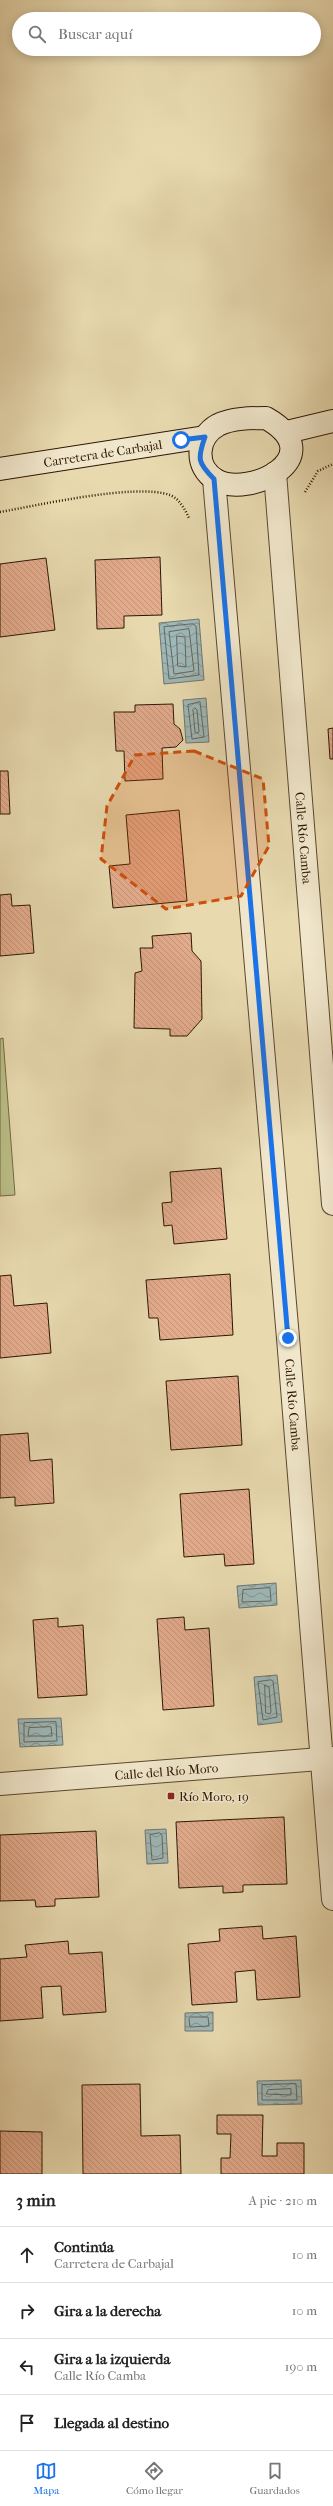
<!DOCTYPE html>
<html lang="es">
<head>
<meta charset="utf-8">
<style>
	:root { --surface:#fff; --page:#f2f2f2; --text:#222; --muted:#767676; --line:#e0e0e0; --accent:#1a73e8 }
	body { margin:0; font-family:"IM FELL French Canon",serif; background:var(--page); color:var(--text) }
	.stop { position:absolute; width:12px; height:12px; margin:-9px; border:3px solid #1a73e8; border-radius:50%; background:#fff }
	.stop.end { background:#1a73e8; border-color:#fff; box-shadow:0 1px 4px #0008 }
	.list { margin:0; padding:0; list-style:none }
	h2 { display:flex; justify-content:space-between; align-items:center; height:52px; margin:0; padding:0 16px; font-size:17px }
	h2 small { font-size:13px; font-weight:400; color:var(--muted) }
	.list li { display:grid; grid-template-columns:26px 1fr auto; gap:12px; align-items:center; box-sizing:border-box; height:56px; padding:0 16px; border-top:1px solid var(--line) }
	.list b { display:block; font-size:15px; white-space:nowrap }
	.list p { margin:0; font-size:13px; white-space:nowrap; color:var(--muted) }
	.list em { font-size:13px; font-style:normal; color:var(--muted) }
	.icon { flex:none; width:22px; height:22px; fill:none; stroke:currentColor; stroke-width:2; stroke-linecap:round; stroke-linejoin:round }
	.map { position:relative; flex:none; width:333px; height:2174px; overflow:hidden }
	.search { position:absolute; background:var(--surface); box-shadow:0 2px 10px #0003; left:12px; right:12px; top:12px; height:44px; display:flex; align-items:center; gap:10px; box-sizing:border-box; padding:0 14px; border-radius:22px; color:var(--muted); font-size:15px }
	.sheet { height:276px; background:var(--surface) }
	nav { display:flex; justify-content:space-around; align-items:center; box-sizing:border-box; height:56px; border-top:1px solid var(--line); background:var(--surface); font-size:11px; color:var(--muted) }
	nav a { display:grid; justify-items:center; gap:2px }
	nav .on { color:var(--accent) }
	.map>svg:first-child { display:block }
	.park { fill:#babe87; stroke:#736a45 }
	.water { fill:url(#water-waves); stroke:#70776f }
	.lines { fill:none; stroke-linecap:round; stroke-linejoin:round }
	.shore { stroke:#65675d; stroke-width:1 }
	.building { fill:url(#building-back-hatch); stroke:#2c1703 }
	.street-casing { stroke:#5b482e; stroke-width:24 }
	.secondary-casing { stroke:#2c1703; stroke-width:24 }
	.path { stroke:#2c1703; stroke-width:2.5; stroke-dasharray:1 2; stroke-linecap:butt }
	.street { stroke:#f0e6cb; stroke-width:22 }
	.secondary { stroke:#f0e6cb; stroke-width:22 }
	.route { stroke:#1a73e8; stroke-width:5 }
	.marked { fill:#cc4f0b; fill-opacity:0.2; stroke:#cc4f0b; stroke-width:3; stroke-dasharray:8 5; stroke-linejoin:round }
	.poi-dot { fill:#8f2418; stroke:#f0e6cb; stroke-width:1.5 }
	.labels { text-anchor:middle; stroke-width:3; stroke-linejoin:round; paint-order:stroke }
	.street-label { font-size:13px; fill:#2c1703; stroke:#f0e6cb }
	.poi-label { font-size:13px; fill:#2c1703; stroke:#f0e6cb; text-anchor:start }
</style>
</head>
<body>
<div class="map">
<svg width="333" height="2174" viewBox="0 0 333 2174">
	<defs>
		<pattern id="water-waves" width="16" height="10" patternUnits="userSpaceOnUse"><rect width="16" height="10" fill="#9eb7b7"/><path d="M0 5q4-4 8 0t8 0" fill="none" stroke="#819493"/></pattern>
		<pattern id="building-back-hatch" width="6" height="6" patternUnits="userSpaceOnUse"><rect width="6" height="6" fill="#e3ac8d"/><path d="M-1 5l2 2M0 0l6 6M5-1l2 2" fill="none" stroke="#c39378"/></pattern>
	</defs>
	<rect width="100%" height="100%" fill="#e8d9af"/>
	<filter id="stains"><feTurbulence type="fractalNoise" baseFrequency=".005" numOctaves="4"/><feColorMatrix values="0 0 0 0 .2 0 0 0 0 .09 0 0 0 0 .02 0 0 0 .5 -.17"/></filter>
	<radialGradient id="worn" r=".72"><stop offset=".6" stop-color="#630" stop-opacity="0"/><stop offset="1" stop-color="#630" stop-opacity=".3"/></radialGradient>
	<path class="park" d="M3,1038L15,1195L0,1196V1039Z"/>
	<g class="water">
		<path d="M199,619L204,680L164,684L159,623Z"/>
		<path d="M206,698L209,742L186,743L183,700Z"/>
		<path d="M276,1583L277,1605L239,1608L237,1586Z"/>
		<path d="M277,1675L282,1722L258,1725L254,1677Z"/>
		<path d="M61,1718L63,1745L20,1747L18,1719Z"/>
		<path d="M166,1829L168,1863L147,1864L145,1830Z"/>
		<path d="M213,2012V2031H185V2013Z"/>
		<path d="M301,2080L302,2104L258,2105L257,2081Z"/>
	</g>
	<g class="lines">
		<g class="shore">
			<path d="M193,624L196,626L199,675L169,679L164,627Z"/>
			<path d="M189,629L194,671L174,674L169,632Z"/>
			<path d="M177,636L185,637L186,667L178,666Z"/>
			<path d="M200,702L204,737L192,739L188,705Z"/>
			<path d="M195,708L197,710L199,732L197,733L195,732L193,710Z"/>
			<path d="M270,1588L271,1601L242,1602L243,1590Z"/>
			<path d="M271,1680L273,1681L277,1717L263,1720L258,1682Z"/>
			<path d="M265,1685L269,1687L271,1712L270,1714L266,1713Z"/>
			<path d="M56,1722L57,1741L24,1742V1723Z"/>
			<path d="M51,1727L52,1736H28L29,1728Z"/>
			<path d="M160,1833L162,1835L163,1858L152,1860L150,1835Z"/>
			<path d="M191,2017H208L209,2026L190,2027L189,2019Z"/>
			<path d="M296,2084L297,2100H262V2085Z"/>
			<path d="M291,2089V2095L266,2094L268,2090Z"/>
		</g>
	</g>
	<g class="building">
		<path d="M160,557L162,615L124,616V628L97,629L95,560Z"/>
		<path d="M46,558L55,630L0,637V564Z"/>
		<path d="M173,704L174,724L180,729L183,740L176,747L162,748L163,779L125,781L124,751H116L114,712H135V705Z"/>
		<path d="M333,728V759H330L328,729Z"/>
		<path d="M0,771H8L10,814H0Z"/>
		<path d="M179,810L187,901L113,908L109,866L130,864L126,815Z"/>
		<path d="M11,894L12,906L30,905L34,953L0,956V895Z"/>
		<path d="M191,933L192,951L201,961L202,1019L187,1036H170V1029L134,1028L135,973L142,971L140,948H153L152,936Z"/>
		<path d="M221,1168L227,1239L174,1244L172,1225L164,1226L162,1203L172,1202L170,1172Z"/>
		<path d="M230,1274L233,1335L160,1340L158,1318H149L146,1280Z"/>
		<path d="M11,1275L14,1306L47,1303L51,1353L0,1358V1276Z"/>
		<path d="M238,1376L242,1445L171,1450L166,1381Z"/>
		<path d="M28,1433L30,1461L52,1459L54,1503L15,1506V1497L0,1498V1435Z"/>
		<path d="M249,1489L254,1564L225,1566L224,1554L184,1557L180,1494Z"/>
		<path d="M184,1617L185,1630L209,1628L214,1706L163,1710L157,1619Z"/>
		<path d="M58,1618V1627L83,1625L87,1695L38,1698L33,1620Z"/>
		<path d="M284,1817L287,1884L243,1885V1892L223,1893V1886L179,1888L176,1822Z"/>
		<path d="M96,1831L99,1897L55,1899V1906L36,1907L35,1900L0,1901V1835Z"/>
		<path d="M262,1926L263,1939L296,1936L300,1997L257,2000L255,1970L235,1972L237,2002L192,2005L188,1944L220,1941L219,1929Z"/>
		<path d="M68,1941L69,1954L102,1952L106,2012L63,2015L61,1986L41,1987L43,2018L0,2021V1959L27,1957L25,1945Z"/>
		<path d="M140,2084L141,2136L180,2135L181,2174H83L82,2085Z"/>
		<path d="M217,2115H263L262,2156H277V2143H304V2174H221V2158H230L231,2134H217Z"/>
		<path d="M0,2131L42,2132V2174H0Z"/>
	</g>
	<g class="lines">
		<defs>
			<g id="street">
				<path id="s1" d="M275,473L333,1204"/>
				<path id="s2" d="M214,479L288,1338L333,1899"/>
				<path id="s3" d="M0,1784L333,1758"/>
			</g>
			<g id="secondary">
				<path d="M266,418C333,456 250,499 216,480C194,467 196,437 218,425C232,418 251,418 266,418Z"/>
				<path d="M287,432L333,421"/>
				<path id="s4" d="M0,469L205,437"/>
			</g>
		</defs>
		<use href="#street" class="street-casing"/>
		<use href="#secondary" class="secondary-casing"/>
		<g class="path">
			<path d="M305,492L318,471L333,464"/>
			<path d="M0,512C40,505 135,483 170,495C180,499 185,510 189,518"/>
		</g>
		<use href="#street" class="street"/>
		<use href="#secondary" class="secondary"/>
	</g>
	<g class="lines">
		<path class="route" d="M181,440L205,437C197,459 198,463 214,479L288,1338"/>
	</g>
	<path class="marked" d="M194,751L263,779L269,846L241,896L166,909L101,859L107,806L135,755Z"/>
	<rect class="poi-dot" x="167" y="1792" width="8" height="8" rx="2"/>
	<g class="labels">
		<g class="street-label">
			<text dy="5" stroke="none"><textPath href="#s4" startOffset="104">Carretera de Carbajal</textPath></text>
			<text dy="5" stroke="none"><textPath href="#s1" startOffset="366">Calle Río Camba</textPath></text>
			<text dy="5" stroke="none"><textPath href="#s2" startOffset="929">Calle Río Camba</textPath></text>
			<text dy="5" stroke="none"><textPath href="#s3" startOffset="167">Calle del Río Moro</textPath></text>
		</g>
		<g class="poi-label">
			<text x="179" y="1801">Río Moro, 19</text>
		</g>
	</g>
	<rect width="100%" height="100%" filter="url(#stains)"/>
	<rect width="100%" height="100%" fill="url(#worn)"/>
</svg>
<div class="stop" style="left:181px;top:440px"></div>
<div class="stop end" style="left:288px;top:1338px"></div>
<div class="search"><svg class="icon" aria-label="search" viewBox="0 0 24 24"><circle cx="10" cy="10" r="6"/><path d="M15 15l6 6"/></svg>Buscar aquí</div>
</div>
<section class="sheet">
<h2>3 min<small>A pie · 210 m</small></h2>
<ul class="list">
<li><svg class="icon" aria-label="ahead" viewBox="0 0 24 24"><path d="M12 20V5M6 11l6-6 6 6"/></svg><div><b>Continúa</b><p>Carretera de Carbajal</p></div><em>10 m</em></li>
<li><svg class="icon" aria-label="right" viewBox="0 0 24 24"><path d="M7 20v-9h11M14 6l5 5-5 5"/></svg><div><b>Gira a la derecha</b></div><em>10 m</em></li>
<li><svg class="icon" aria-label="left" viewBox="0 0 24 24"><path d="M17 20v-9H6M10 6l-5 5 5 5"/></svg><div><b>Gira a la izquierda</b><p>Calle Río Camba</p></div><em>190 m</em></li>
<li><svg class="icon" aria-label="arrive" viewBox="0 0 24 24"><path d="M6 21V4h12l-3 4 3 4H6"/></svg><div><b>Llegada al destino</b></div></li>
</ul>
</section>
<nav>
<a class="on"><svg class="icon" aria-label="map" viewBox="0 0 24 24"><path d="M3 6l6-2 6 2 6-2v14l-6 2-6-2-6 2zM9 4v14M15 6v14"/></svg>Mapa</a>
<a><svg class="icon" aria-label="directions" viewBox="0 0 24 24"><path d="M12 3l9 9-9 9-9-9zM9 14v-3h6M13 9l2 2-2 2"/></svg>Cómo llegar</a>
<a><svg class="icon" aria-label="saved" viewBox="0 0 24 24"><path d="M7 4h10v16l-5-4-5 4z"/></svg>Guardados</a>
</nav>
</body>
</html>
